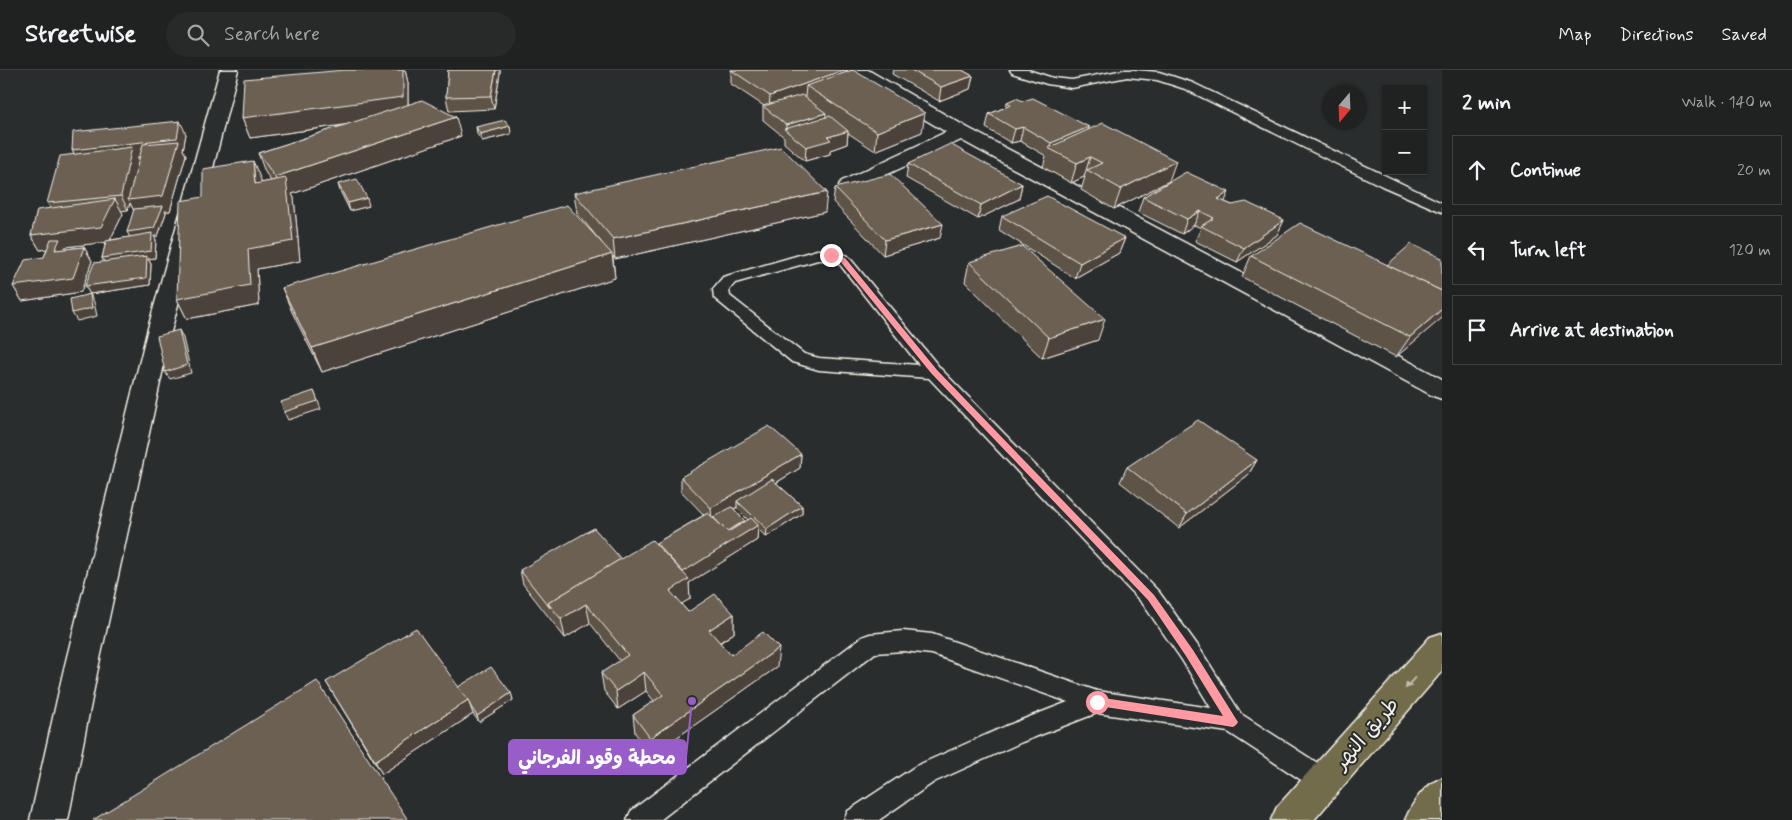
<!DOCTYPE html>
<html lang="en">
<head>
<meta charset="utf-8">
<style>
	:root { --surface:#202222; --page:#282a2a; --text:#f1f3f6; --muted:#a2a4a5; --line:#3d3f40 }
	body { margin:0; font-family:Mynerve,"Playpen Sans Arabic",sans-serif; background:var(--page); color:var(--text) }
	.controls { position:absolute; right:15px; top:15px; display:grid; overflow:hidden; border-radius:0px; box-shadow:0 1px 4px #0004 }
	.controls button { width:45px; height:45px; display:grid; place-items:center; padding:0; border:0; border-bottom:1px solid var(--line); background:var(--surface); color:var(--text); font:25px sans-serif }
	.compass { position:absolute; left:1322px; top:15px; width:45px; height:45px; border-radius:50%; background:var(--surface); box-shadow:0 1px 4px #0004; rotate:199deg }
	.stop { position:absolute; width:15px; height:15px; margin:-11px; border:4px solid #ff9aa2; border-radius:50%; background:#fff }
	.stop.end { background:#ff9aa2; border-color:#fff; box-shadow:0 1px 5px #0008 }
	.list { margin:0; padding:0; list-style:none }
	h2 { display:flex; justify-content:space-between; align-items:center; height:65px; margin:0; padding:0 20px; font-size:21px }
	h2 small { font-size:16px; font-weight:400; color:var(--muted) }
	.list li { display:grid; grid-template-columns:32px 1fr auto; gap:15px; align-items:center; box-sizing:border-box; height:70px; margin:0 10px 10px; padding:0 10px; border:1px solid var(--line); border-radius:0px }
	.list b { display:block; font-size:19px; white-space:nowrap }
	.list em { font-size:16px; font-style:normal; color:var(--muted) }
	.icon { flex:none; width:28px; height:28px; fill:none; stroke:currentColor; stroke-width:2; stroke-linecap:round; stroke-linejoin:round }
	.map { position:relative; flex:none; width:1442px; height:750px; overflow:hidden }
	header { display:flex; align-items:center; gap:30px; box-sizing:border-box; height:70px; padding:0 25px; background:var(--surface); border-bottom:1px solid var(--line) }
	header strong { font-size:24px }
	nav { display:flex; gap:28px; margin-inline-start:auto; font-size:18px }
	.search { width:350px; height:45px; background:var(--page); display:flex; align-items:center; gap:12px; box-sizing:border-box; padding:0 18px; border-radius:28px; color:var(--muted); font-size:19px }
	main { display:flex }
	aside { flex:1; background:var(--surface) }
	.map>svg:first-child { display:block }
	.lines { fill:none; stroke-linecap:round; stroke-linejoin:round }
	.service-casing { stroke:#f4f1e8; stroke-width:3 }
	.minor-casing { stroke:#f4f1e8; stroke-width:3 }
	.primary-casing { stroke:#f4f1e8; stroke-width:3 }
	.service { fill:#2a2d2e; fill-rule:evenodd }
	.minor { fill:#2a2d2e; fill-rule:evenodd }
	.primary { fill:#736c4b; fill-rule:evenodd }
	.wall { fill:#5d5347; stroke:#f4f1e8; fill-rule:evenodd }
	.shaded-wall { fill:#4c433a; stroke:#f4f1e8; fill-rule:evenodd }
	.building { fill:#6c6053; stroke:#f4f1e8 }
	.oneway { fill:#c0bca9 }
	.route { fill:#ff9aa2 }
	.labels { text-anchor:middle; stroke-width:4; stroke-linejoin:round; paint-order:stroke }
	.near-street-label { font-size:21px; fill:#f4f1e8; stroke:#2a2d2e }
	.leader { fill:none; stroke:#995dc9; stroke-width:2 }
	.callout-dot { fill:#995dc9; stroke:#2a2d2e; stroke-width:2 }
	.callout { fill:#995dc9; stroke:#995dc9; stroke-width:2 }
	.callout-label { font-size:19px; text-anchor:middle; font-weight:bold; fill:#fff }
</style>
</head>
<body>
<header>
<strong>Streetwise</strong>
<div class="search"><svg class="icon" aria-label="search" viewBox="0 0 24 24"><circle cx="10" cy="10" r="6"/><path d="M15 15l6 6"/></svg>Search here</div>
<nav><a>Map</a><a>Directions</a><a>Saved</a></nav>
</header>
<main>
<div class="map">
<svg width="1442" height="750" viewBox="0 0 1442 750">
	<rect width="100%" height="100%" fill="#2a2d2e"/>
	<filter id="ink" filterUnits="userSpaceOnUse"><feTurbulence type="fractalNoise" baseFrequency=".02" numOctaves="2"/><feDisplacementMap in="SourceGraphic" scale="10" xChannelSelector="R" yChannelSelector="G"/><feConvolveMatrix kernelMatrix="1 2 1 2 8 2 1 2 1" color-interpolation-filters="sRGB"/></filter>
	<g filter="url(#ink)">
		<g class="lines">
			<defs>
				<g id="service">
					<path d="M1010,0H1028L1053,8L1072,10L1124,0H1134L1159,2L1193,13L1442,133V142L1382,116L1185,19L1157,10L1127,7L1072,18L1047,14L1012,3Z"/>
					<path d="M817,180H831L848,186L940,298L1159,522L1198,576L1241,644L1333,703L1336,711L1333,719L1324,723L1315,719L1228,662L1097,643L1022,672L934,712L879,750H844L848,741L916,696L1006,656L1068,632L932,584L903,581L875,583L660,750H627L631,741L862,567L870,564L903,561L932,564L1097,621L1211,638L1182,590L1143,534L929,308L819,300L792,292L714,228L713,219L723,207ZM818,190H830L838,192L919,295L819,288L804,284L730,226L729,220L735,213Z"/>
				</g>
				<g id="minor">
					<path d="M220,0H238L171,262L97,603L68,750H30L63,603L147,262Z"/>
					<path d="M846,0H868L968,58L1442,309V329L1433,326L961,70L856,119L849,121L842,119L839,115L842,111L946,62L849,4Z"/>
				</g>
				<g id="primary">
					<path d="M1442,563V601L1314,750H1271L1277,737L1430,567Z"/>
					<path d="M1442,708V750H1405C1413,732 1423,716 1442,708Z"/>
				</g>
			</defs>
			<use href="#service" class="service-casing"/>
			<use href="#minor" class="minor-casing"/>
			<use href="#primary" class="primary-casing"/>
			<use href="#service" class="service"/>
			<use href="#minor" class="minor"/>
			<use href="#primary" class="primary"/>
		</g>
		<g class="wall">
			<path d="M345,0H405L408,13V34L461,66L292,124L294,128L300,191L257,199L259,235L187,249L177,229L203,127L261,110V113L271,111L265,102L258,83L345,55L250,68L242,48Z"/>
			<path d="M448,0H500V3L494,39L449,41L446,27Z"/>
			<path d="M731,0H847V2L922,62L875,81L848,63L847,74L830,80V84L805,91L784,73V67L763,50V36H764L731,14Z"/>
			<path d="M893,0H962L973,6L970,19L939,31L892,4Z"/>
			<path d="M1023,31L1089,57L1088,60L1169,111L1114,139L1081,120L1085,107H1084L1071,113L1043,97L1046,86L1020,71L1011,73L986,58L989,44L1006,37L1007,32Z"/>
			<path d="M510,56L511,64L482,71L477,64L476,57Z"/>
			<path d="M186,64L183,80L186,85L170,141H165L166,143L158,166H154L156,170L155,188L148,189L151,194L150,215L90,224L85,216L104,192L102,188L106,172L65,177L66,179L84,177L92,191L81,222L22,231L13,216L44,187L47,179L40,180L31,165L51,138L47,133L74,84L72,80ZM130,133L134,141L130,167L110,170L123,144L121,141L128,140Z"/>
			<path d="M908,94L1022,114L1019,129L978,149L906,108Z"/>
			<path d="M338,114L369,136L350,141L340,121Z"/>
			<path d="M835,118L940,168L883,185L833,132Z"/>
			<path d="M574,123L825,142L615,189L613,186L615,208L322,302L292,242L282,218L602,173L577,143Z"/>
			<path d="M1143,127L1225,132L1232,135L1284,150L1277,165L1237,192L1195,171L1201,158L1194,155L1182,164L1138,142Z"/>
			<path d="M1002,146L1125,168L1119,183L1075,208L999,160Z"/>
			<path d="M1251,186L1442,247L1396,287L1242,207Z"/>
			<path d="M969,192L1098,270L1042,288L965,212Z"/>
			<path d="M801,384L800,398L776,413L802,436V444L766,467L758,459L757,470L689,513L690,529L681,534L688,542L734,544V563L720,573L731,585L777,597L652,685L635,663L633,645L654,631L646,621L618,639L604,621L601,603L620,591L590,553L565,568L523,514L520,500L621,489L656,473L704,445L681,421V407ZM737,437V439L748,450L745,452L734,439Z"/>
			<path d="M1257,390L1248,405L1179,458L1120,412L1127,397Z"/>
			<path d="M326,612L458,617L511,623L513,630L479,652L473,644L382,704Z"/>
		</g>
		<g class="shaded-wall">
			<path d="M403,0H405L408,13V46L250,68L242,48Z"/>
			<path d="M496,0H500V3L494,39L491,26Z"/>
			<path d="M844,0H847L846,12L806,16L805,27L769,39L770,26Z"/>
			<path d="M973,6L970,19L939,31L941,17Z"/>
			<path d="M826,43L825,57L786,60V55Z"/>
			<path d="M925,43L922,62L875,81L877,62Z"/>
			<path d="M456,47L461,66L292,124L294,128L300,191L257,199L259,235L187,249L177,229L248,179L282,127L275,107Z"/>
			<path d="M180,51L186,64L183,80L186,85L170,141H165L166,143L158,166H154L156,170L155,188L148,189L151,194L150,215L90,224L85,216L106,196L102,188L131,169L127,162L136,145L130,133L128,140L121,126L80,94L72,80ZM176,83L139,91L137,87Z"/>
			<path d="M510,56L511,64L482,71L480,64Z"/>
			<path d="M1023,57L1020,71L1011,73L1015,59Z"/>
			<path d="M1089,57L1085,71L1050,79L1051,73Z"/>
			<path d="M848,61L847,74L830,80V84L805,91L806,77L828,67Z"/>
			<path d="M1090,87L1084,107L1071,113L1077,93Z"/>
			<path d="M253,91L261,110L262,134L255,114Z"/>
			<path d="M1176,91L1169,111L1114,139L1121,119Z"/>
			<path d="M1022,114L1019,129L978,149L981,135Z"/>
			<path d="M827,122L825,142L615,189L613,169Z"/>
			<path d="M1229,122L1223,136L1218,129Z"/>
			<path d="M367,128L369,136L350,141L348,133Z"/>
			<path d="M115,129L123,144L109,172L65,177L68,183L55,180L56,178L40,180L31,165Z"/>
			<path d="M1200,141L1194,155L1182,164L1187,149Z"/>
			<path d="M1284,150L1277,165L1237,192L1244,178Z"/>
			<path d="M943,154L940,168L883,185L885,170Z"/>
			<path d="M1125,168L1119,183L1075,208L1080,193Z"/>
			<path d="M84,177L92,191L81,222L22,231L13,216Z"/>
			<path d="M612,184L615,208L322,302L312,278Z"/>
			<path d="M90,224L94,232L97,246L77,251L72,243Z"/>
			<path d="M1442,239V248L1396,287L1410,267Z"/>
			<path d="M1105,249L1098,270L1042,288L1049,268Z"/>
			<path d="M179,260L183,268L191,303L170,309L165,302Z"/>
			<path d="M314,321L321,339L288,350L284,342Z"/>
			<path d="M801,384L800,398L740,435L737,431V437L712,452L711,438Z"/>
			<path d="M1257,390L1248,405L1179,458L1187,444Z"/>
			<path d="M802,436V444L766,467L767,459Z"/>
			<path d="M758,455L757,470L689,513L690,529L671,540L670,521L679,504Z"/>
			<path d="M586,534L590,553L565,568L561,549Z"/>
			<path d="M734,544V563L709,579V560Z"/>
			<path d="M779,578L777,597L652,685L650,668Z"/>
			<path d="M644,602L646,621L618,639L616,621Z"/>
			<path d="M511,623L513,630L479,652L477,646Z"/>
			<path d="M468,630L473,644L382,704L375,691Z"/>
		</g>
		<g class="building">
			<path d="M345,0H403V27L242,48L244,9Z"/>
			<path d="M448,0H496L491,26L446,27Z"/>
			<path d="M731,0H844L770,26Z"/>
			<path d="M853,0L925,43L877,62L806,16Z"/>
			<path d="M911,0H962L973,6L941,17Z"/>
			<path d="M802,25L826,43L786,55L763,36Z"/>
			<path d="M1016,28L1023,31L1033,28L1089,57L1051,73L1023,57L1015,59L989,44L1011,35L1007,32Z"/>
			<path d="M422,30L456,47L275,107L258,83Z"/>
			<path d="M830,46L848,61L828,67L831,70L806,77L784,59Z"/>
			<path d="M505,50L510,56L480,64L476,57Z"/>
			<path d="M180,51L177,68L72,80L73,62Z"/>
			<path d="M1103,53L1176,91L1121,119L1087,100L1102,93L1090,87L1077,93L1048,78Z"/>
			<path d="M179,71L163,126L128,130L143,74Z"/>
			<path d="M950,74L1022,114L981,135L908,94Z"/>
			<path d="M132,77L121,126L47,133L60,86Z"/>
			<path d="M781,77L827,122L613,169L574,123Z"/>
			<path d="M253,91L255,114L286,108L293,171L248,179L250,215L177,229L180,131L203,127V99Z"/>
			<path d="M1186,102L1229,122L1218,129L1232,135L1246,132L1284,150L1244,178L1201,156L1214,148L1200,141L1187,149L1143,127Z"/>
			<path d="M890,104L943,154L885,170L835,118Z"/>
			<path d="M357,109L367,128L348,133L338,114Z"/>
			<path d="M1047,126L1125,168L1080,193L1002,146Z"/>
			<path d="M115,129L101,157L31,165L37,140Z"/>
			<path d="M567,135L612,184L312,278L282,218Z"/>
			<path d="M163,136L154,158L127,162L134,139Z"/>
			<path d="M1300,153L1442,221V239L1410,267L1251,186Z"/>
			<path d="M152,163L151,181L102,188L106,171Z"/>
			<path d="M51,169H60L55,180L84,177L73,208L13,216L25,190L44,187Z"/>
			<path d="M1411,174L1442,188V221L1387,195Z"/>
			<path d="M1022,176L1105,249L1049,268L969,192Z"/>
			<path d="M147,186L146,208L85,216L94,193Z"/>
			<path d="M90,224L92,238L72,243L70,229Z"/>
			<path d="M179,260L187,295L165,302L157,266Z"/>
			<path d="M314,321L318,331L284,342L281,332Z"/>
			<path d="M1198,350L1257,390L1187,444L1127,397Z"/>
			<path d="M769,356L801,384L711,438L681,407Z"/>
			<path d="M772,409L802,436L767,459L737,431Z"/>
			<path d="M732,437L745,451L727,461L713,447Z"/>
			<path d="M708,443L728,462L751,448L758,455L683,502L656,473Z"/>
			<path d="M594,458L621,489L548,533L550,538L520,500Z"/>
			<path d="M652,470L689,509L670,521L688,542L715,524L734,544L709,560L731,585L763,562L779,578L650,668L633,645L663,625L644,602L616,621L601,603L628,585L586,534L561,549L548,533Z"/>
			<path d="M416,558L468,630L375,691L326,612Z"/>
			<path d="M491,597L511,623L477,646L471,637L468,630L458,617Z"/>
			<path d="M317,611L408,750H93Z"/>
		</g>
		<defs><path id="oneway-solid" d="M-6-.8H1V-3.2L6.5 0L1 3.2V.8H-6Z" transform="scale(1.25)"/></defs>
		<use class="oneway" href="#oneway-solid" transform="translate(1410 613) rotate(131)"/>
	</g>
	<path class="route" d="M831,183L845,188L937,300L1154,525L1193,580L1236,649L1238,652L1236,655L1233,657L1093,635L1092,632L1097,627L1223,646L1186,586L1148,530L931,303L840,191L828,186L827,185Z"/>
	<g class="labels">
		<g class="near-street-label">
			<text transform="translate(1366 663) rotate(-49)" y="7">طريق النهر</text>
		</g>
	</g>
	<path class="leader" d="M692 631L686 687"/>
	<circle class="callout-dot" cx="692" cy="631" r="5"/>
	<rect class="callout" x="509" y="670" width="177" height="34" rx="5"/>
	<g class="callout-label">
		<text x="597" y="694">محطة وقود الفرجاني</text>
	</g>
</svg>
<div class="controls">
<button>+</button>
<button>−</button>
</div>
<svg class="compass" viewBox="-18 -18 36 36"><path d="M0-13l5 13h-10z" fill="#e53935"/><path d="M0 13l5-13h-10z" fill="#a2a4a5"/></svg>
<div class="stop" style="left:1097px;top:632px"></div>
<div class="stop end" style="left:831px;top:185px"></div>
</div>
<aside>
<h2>2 min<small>Walk · 140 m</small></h2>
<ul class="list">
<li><svg class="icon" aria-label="ahead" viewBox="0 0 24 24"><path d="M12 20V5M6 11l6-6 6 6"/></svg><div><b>Continue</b></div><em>20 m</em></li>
<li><svg class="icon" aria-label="left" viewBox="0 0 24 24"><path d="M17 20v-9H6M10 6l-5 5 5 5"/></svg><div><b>Turn left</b></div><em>120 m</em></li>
<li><svg class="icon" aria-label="arrive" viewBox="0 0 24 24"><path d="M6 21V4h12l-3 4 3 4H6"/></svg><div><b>Arrive at destination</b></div></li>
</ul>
</aside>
</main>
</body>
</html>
